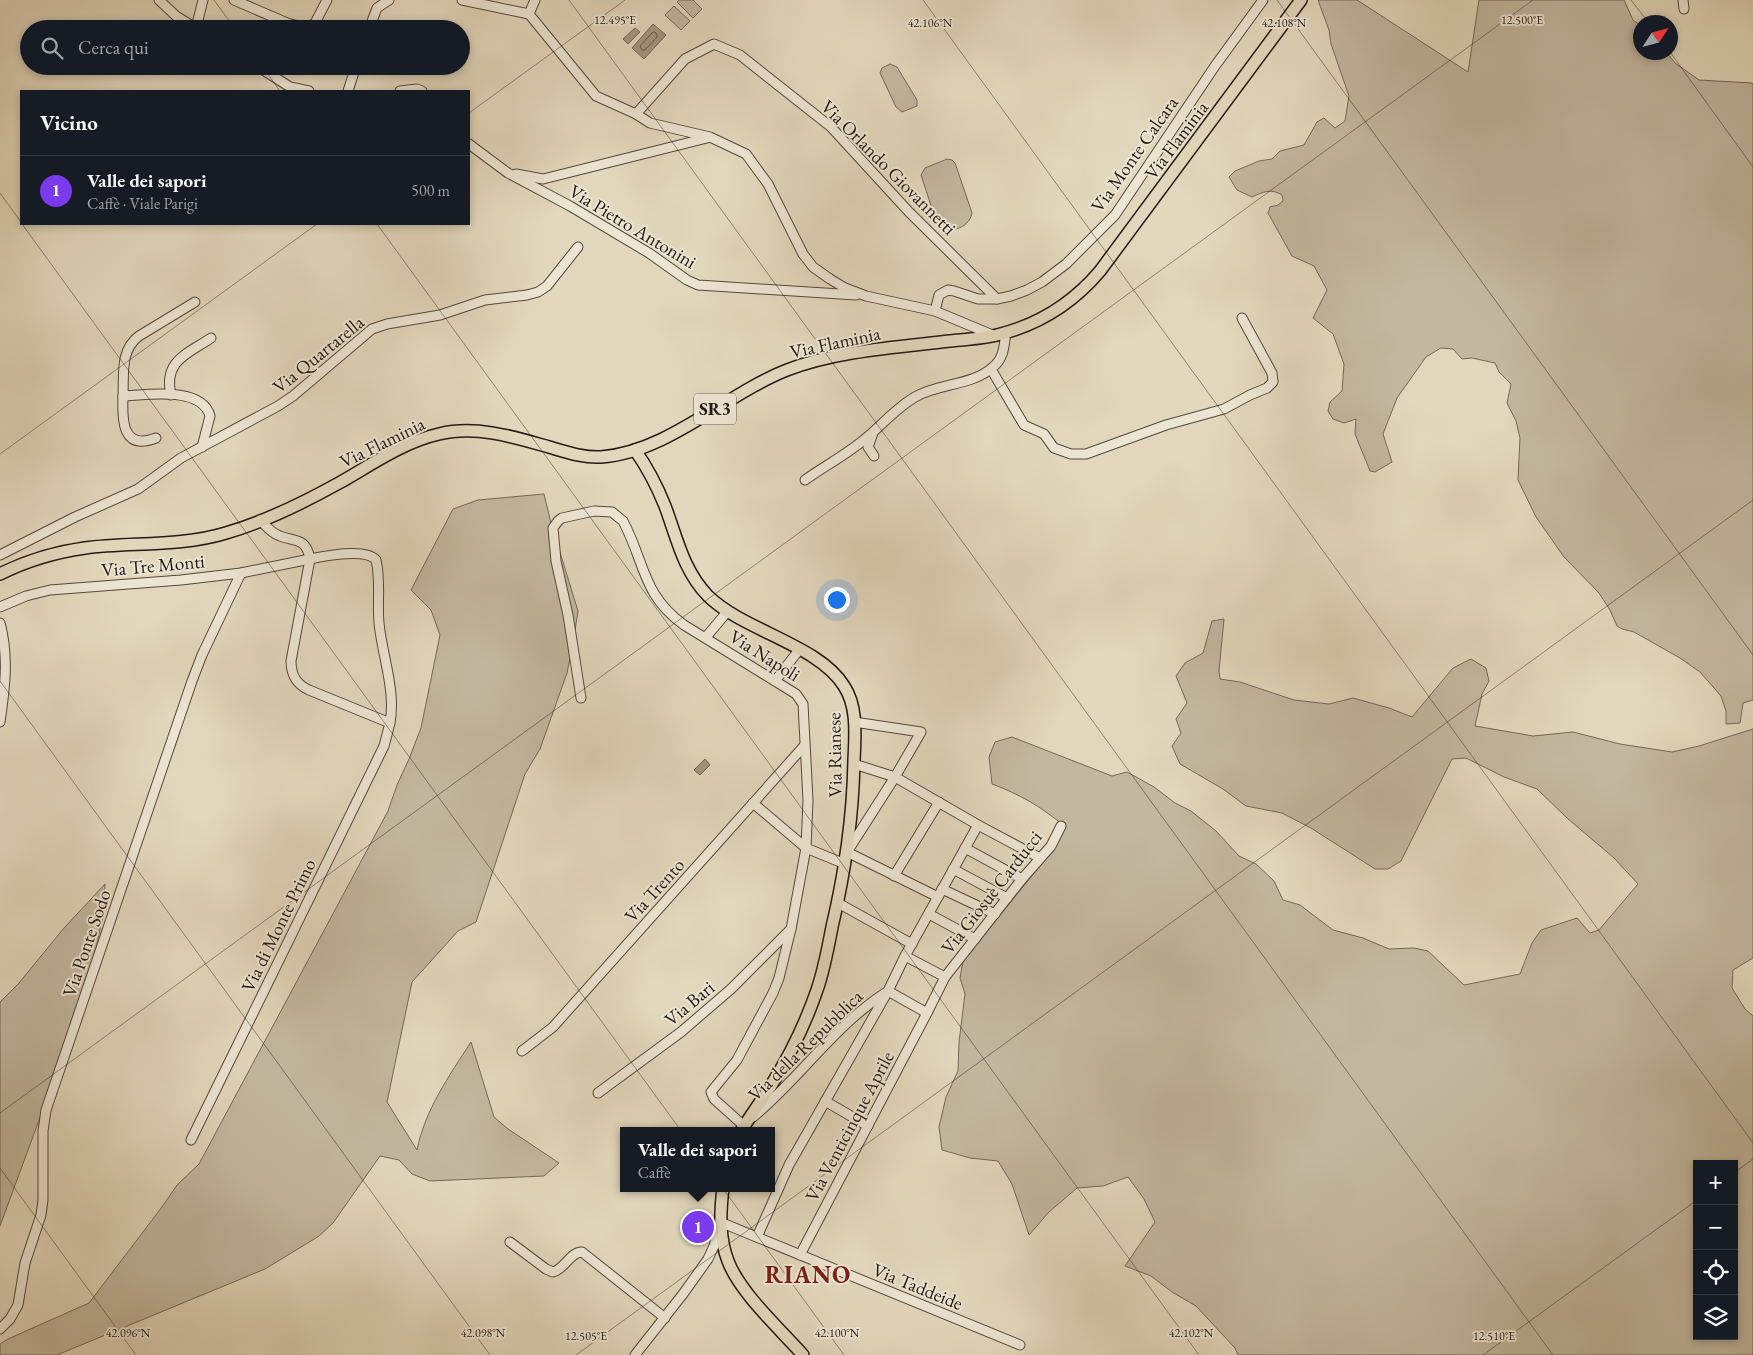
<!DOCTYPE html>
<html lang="it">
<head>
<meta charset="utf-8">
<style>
	:root { --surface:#171b24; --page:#20242c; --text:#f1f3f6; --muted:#9ea1a6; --line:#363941; --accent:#7c3aed }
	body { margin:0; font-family:"EB Garamond",serif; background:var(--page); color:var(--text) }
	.controls { position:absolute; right:15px; bottom:15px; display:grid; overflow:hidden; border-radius:0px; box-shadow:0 2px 8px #0003 }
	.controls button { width:45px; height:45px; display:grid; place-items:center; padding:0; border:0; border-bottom:1px solid var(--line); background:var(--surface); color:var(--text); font:25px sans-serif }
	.compass { position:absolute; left:1633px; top:15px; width:45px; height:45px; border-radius:50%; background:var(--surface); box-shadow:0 2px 8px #0003; rotate:54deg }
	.you { position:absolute; left:836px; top:599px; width:18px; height:18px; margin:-12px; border:4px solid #fff; border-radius:50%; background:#1a73e8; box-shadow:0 0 0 8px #1a73e833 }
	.badge { display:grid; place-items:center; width:32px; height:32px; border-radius:50%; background:var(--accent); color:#fff; font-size:16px; font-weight:700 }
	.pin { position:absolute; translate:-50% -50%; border:2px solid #fff; box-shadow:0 1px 5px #0006 }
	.popup { position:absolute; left:620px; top:1127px; width:155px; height:65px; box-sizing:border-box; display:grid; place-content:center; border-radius:0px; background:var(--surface); filter:drop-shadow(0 1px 4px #0005); font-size:16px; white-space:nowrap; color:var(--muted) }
	.popup b { font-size:19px; color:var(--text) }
	.popup::after { content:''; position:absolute; left:50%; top:100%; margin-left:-10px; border:10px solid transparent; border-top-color:var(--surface) }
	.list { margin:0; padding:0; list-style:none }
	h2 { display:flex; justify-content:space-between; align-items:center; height:65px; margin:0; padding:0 20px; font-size:21px }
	h2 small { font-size:16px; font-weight:400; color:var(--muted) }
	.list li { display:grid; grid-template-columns:32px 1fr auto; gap:15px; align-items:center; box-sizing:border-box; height:70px; padding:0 20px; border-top:1px solid var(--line) }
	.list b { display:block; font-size:19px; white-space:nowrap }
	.list p { margin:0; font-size:16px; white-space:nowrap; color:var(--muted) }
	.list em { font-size:16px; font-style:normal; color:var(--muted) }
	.icon { flex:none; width:28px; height:28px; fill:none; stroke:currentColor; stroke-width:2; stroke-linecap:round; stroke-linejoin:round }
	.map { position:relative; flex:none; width:1753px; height:1355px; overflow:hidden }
	.search { position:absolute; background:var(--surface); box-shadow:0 2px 8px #0003; left:20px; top:20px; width:450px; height:55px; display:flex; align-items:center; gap:12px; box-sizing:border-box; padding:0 18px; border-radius:28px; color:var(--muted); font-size:19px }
	.panel { position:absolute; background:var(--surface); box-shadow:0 2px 8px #0003; left:20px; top:90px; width:450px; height:135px; border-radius:0px }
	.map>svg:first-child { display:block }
	.green { fill:#c2b79f; stroke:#746858; fill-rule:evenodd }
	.water { fill:#a29782; stroke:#706555 }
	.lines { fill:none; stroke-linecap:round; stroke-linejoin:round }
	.shore { stroke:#64584a; stroke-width:1 }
	.minor-casing { stroke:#54493c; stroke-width:11 }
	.major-casing { stroke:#251a12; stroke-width:14 }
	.minor { stroke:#ece5d3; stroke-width:9 }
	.major { stroke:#e2d7bc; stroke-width:11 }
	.ticks { fill:none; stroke:#251a12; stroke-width:1; stroke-opacity:0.45 }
	.labels { text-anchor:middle; stroke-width:4; stroke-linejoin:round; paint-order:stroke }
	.shield { fill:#ece5d3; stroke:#61574c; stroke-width:1 }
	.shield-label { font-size:18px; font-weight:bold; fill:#251a12 }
	.street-label { font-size:19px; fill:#251a12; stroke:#ece5d3 }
	.district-label { font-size:24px; font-weight:bold; letter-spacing:1px; fill:#7a1f14; stroke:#ece5d3 }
	.ticks-label { font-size:12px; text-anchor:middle; fill:#251a12; stroke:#ece5d3; stroke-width:4; stroke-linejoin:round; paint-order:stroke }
</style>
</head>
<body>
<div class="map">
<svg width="1753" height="1355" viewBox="0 0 1753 1355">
	<rect width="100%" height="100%" fill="#e2d7bc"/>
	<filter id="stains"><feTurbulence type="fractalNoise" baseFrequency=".004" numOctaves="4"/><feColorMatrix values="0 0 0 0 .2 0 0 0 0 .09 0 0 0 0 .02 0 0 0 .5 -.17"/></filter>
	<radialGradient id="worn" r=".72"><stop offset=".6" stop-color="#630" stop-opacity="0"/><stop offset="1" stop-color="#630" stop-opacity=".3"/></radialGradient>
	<g class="green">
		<path d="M679,0H693L702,9L693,18L677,2Z"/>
		<path d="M1318,0H1357L1468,72L1479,0H1624L1633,20L1640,25V52L1667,53L1675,63L1699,80L1752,83L1753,85V700L1743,703L1740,723L1726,724V711L1721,696L1700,672L1680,658L1634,632L1622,629L1617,626L1610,610L1599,593L1564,557L1536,517L1518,480L1520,438L1516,421L1507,403L1511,384L1499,372L1495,363L1472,358L1462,359L1453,349L1441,348L1426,357L1397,398L1383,434L1392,462L1375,472L1370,471L1355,434L1356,419L1344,423L1333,419L1328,411L1330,402L1342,391L1344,364L1333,334L1313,318L1327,290L1314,266L1292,256L1268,213L1270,207L1278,205L1283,201L1282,195C1271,188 1263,192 1252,197L1237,190L1229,177L1235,171L1259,161L1272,159L1280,151L1304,145L1317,122L1324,118L1335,128L1345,121L1349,96L1331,44L1329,30Z"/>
		<path d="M674,6L690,21L681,30L665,15Z"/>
		<path d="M890,64L897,67L917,100V106L902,112L896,107L880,73L882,68Z"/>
		<path d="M947,159L952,160L955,163L972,213C969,230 944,236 936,221L921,175L925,168Z"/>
		<path d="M544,494L551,523L578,611L573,643L567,673L540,749L525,774L476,922L458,931L412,982L387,1102L417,1150C425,1110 449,1076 471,1042L494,1117L508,1129L559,1163L544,1176L430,1181L412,1174L399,1160L380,1156L333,1223L319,1236L265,1269L57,1355H0V1344L8,1339L89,1303L162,1207L177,1185L199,1164L388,811L397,785L409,759L421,728L440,635L431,610L411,590L453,509L478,500Z"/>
		<path d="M1224,619L1219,671L1220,679L1240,682L1294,700L1329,704L1353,698L1389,708L1412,717L1453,668L1471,659L1486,668L1489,681L1482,694L1475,726L1533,736L1573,732L1620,744L1672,752L1699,746L1753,729V958L1733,970L1732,988L1745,1009L1753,1016V1355H1238L1235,1348L1196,1306L1172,1292L1151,1276L1125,1266L1155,1222L1144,1199L1128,1177L1103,1186L1077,1188L1049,1212L1029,1235L1012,1184L998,1161L970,1158L942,1150L939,1127L946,1097L958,1071L959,1042L965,994L960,978L963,961L1048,856L1064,826C1042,807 1019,794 992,784L989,757L995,742L1012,737L1112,776L1127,772L1154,787L1175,803L1191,811L1216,831L1239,856L1256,864L1274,881L1283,900L1300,905L1333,930L1363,938L1389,949L1414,948L1428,951L1464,985L1520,974L1532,943L1541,930L1577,918L1590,933L1599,930L1638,884L1614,858L1567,818L1537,789L1504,777L1466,758L1452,759L1401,861L1388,869H1375L1311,828L1282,813L1246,806L1223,789L1180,764L1172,746L1181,733L1176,719L1187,703L1176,676L1185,663L1203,653L1212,621ZM1697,1164H1734V1336H1697Z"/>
		<path d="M105,884L103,916L87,990L0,1226V1002L19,983L64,928Z"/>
	</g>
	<g class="water">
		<path d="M653,24L666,35L644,59L632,48Z"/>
		<path d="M635,28L640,32L628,44L623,39Z"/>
		<path d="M705,759L710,765L700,775L694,770Z"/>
	</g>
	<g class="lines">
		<path class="shore" d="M655,32L657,35V37L645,50H642L640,46L652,33Z"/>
		<defs>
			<g id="minor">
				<path d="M159,0L176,16L197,29"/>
				<path d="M234,0L287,23L307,28L315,23L327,0"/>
				<path d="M462,0L529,14"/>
				<path d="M535,0L529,14L596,96L636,114L650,123L710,137L746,154L768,184L803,254L813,267L830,279L845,288L866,296L935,311"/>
				<path d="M1683,0L1684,9"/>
				<path d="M196,28L203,0"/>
				<path d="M369,29L377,8L389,0"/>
				<path d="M257,66L290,87L309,91"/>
				<path d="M348,91L356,66"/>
				<path d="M400,91L417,89L422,91"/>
				<path d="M636,114L685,59L714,44L740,55L831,127L909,212L997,299"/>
				<path d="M469,144L508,173L570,206L649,253L687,280L698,285L856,295"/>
				<path d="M516,174L543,179L707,138"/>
				<path d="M195,302L139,336C120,350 124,374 123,396C147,395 202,386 210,416L202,447"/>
				<path d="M995,336L935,311L939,295L948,290L954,291L978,299H997L1011,296L1027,290L1042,282L1066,264L1115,215L1215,66L1263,0"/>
				<path d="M991,369L1024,425L1044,434L1054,448L1071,454H1086L1166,425L1224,409L1250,395L1267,388L1273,382L1272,373L1242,318"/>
				<path d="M171,395C163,361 187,354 211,338"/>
				<path d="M123,396C122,420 122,451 156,438"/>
				<path d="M873,433L868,447L874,456"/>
				<path d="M805,480C825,466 847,454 865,439C882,425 896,408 915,397C939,383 972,386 993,367C1004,358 1004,346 1006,332"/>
				<path d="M0,555L75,517L138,489L181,458L278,406L293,396L372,329L387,324L440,315L485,300L527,295L538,292L547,286L578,247"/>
				<path d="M0,607L26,596L50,590L181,580L241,573L310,559C306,537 295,542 280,536C271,533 266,526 260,520"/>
				<path d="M0,623C9,656 5,688 0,722"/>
				<path d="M706,637L727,612"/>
				<path d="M775,681L799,650"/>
				<path d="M581,698L568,615L556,561L553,528L558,521L562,518L594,511L612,512L623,521C645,562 642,595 684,625L796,694L803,704L808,800L806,848L791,929L779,978L773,993L737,1060L711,1092L714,1099L744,1126"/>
				<path d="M854,722L921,732L895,777L847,852L938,897"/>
				<path d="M854,764L895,777L978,825L1040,858"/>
				<path d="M753,803L806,848L845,864"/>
				<path d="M965,848L1022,879"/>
				<path d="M953,869L1007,898"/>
				<path d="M894,876L939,802"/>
				<path d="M942,889L995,914"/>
				<path d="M838,903L912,944"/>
				<path d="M929,914L975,939"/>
				<path d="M945,977L1022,879L1051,846L1061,826"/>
				<path d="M888,991L927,1013L945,977L905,956"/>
				<path d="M522,1051L553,1027L805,745"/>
				<path d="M598,1093L681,1032L731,989L791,929"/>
				<path d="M825,1101L868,1126"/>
				<path d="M753,1117C800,1078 834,1026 885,993"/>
				<path d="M191,1140L384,746L390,723L309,690C296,684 291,675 291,661L310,559C324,556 366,548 376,560C381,580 377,602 379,623C382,655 396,690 390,723"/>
				<path d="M757,1237L789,1165L888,991L905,956L978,825"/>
				<path d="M510,1242L546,1269L553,1272C565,1269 570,1252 582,1252L665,1318"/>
				<path d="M800,1255L927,1013"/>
				<path d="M0,1329L10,1319L18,1305L25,1263L41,1215L43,1200V1131L46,1110L192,681L202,655L241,573"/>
				<path d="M635,1355L683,1294L708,1259L714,1246L720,1222L1020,1345"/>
			</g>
			<g id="major">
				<path d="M635,450C647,467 657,486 665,506C677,538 683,570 708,596C744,631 819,645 844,686C858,707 855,736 854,760C853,817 845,872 832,927C828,948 824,970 817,990C806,1022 790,1055 772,1084C762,1100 751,1115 741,1131"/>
				<path d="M0,574C26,561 56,552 85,548C131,542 180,547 226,533C264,522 303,503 339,483C371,465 403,442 439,434C477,425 514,437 549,447C566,452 584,458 601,457C668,452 726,394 787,370C835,351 899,347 950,341C965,339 982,339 997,335C1038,325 1073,303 1100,271L1301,0"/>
				<path d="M723,1188C720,1213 719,1238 728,1261C740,1293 781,1330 803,1355"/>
			</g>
		</defs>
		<use href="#minor" class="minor-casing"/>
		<use href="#major" class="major-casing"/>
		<use href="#minor" class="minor"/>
		<use href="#major" class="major"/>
	</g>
	<path class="ticks" d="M214,0L235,29M569,0L1553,1355M923,0L1753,1143M1277,0L1753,655M1631,0L1648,22M1670,52L1753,167M262,66L280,91M469,113L625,0M0,193L21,222M22,224L844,1355M377,224L1199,1355M0,454L317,224M0,681L490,1355M0,1113L1533,0M0,1168L136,1355M1734,1173L1753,1159M576,1355L1753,500M1483,1355L1697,1200"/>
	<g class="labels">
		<rect class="shield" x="694" y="393.5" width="42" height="31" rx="4"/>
		<g class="shield-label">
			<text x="715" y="415">SR3</text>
		</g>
		<g class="street-label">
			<text transform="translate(1176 140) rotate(-53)" y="7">Via Flaminia</text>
			<text transform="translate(1134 154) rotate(-55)" y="7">Via Monte Calcara</text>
			<text transform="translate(889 167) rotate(45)" y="7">Via Orlando Giovannetti</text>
			<text transform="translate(633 226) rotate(31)" y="7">Via Pietro Antonini</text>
			<text transform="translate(835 342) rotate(-12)" y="7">Via Flaminia</text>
			<text transform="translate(318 354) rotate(-39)" y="7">Via Quartarella</text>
			<text transform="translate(382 442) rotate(-26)" y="7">Via Flaminia</text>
			<text transform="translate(153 565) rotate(-5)" y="7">Via Tre Monti</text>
			<text transform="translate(765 655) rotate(32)" y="7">Via Napoli</text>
			<text transform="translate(834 755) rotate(-91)" y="7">Via Rianese</text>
			<text transform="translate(654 890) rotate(-48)" y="7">Via Trento</text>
			<text transform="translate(991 892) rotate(-52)" y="7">Via Giosuè Carducci</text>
			<text transform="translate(278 925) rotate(-64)" y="7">Via di Monte Primo</text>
			<text transform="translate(86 943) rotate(-71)" y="7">Via Ponte Sodo</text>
			<text transform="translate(689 1003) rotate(-40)" y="7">Via Bari</text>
			<text transform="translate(805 1045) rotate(-44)" y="7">Via della Repubblica</text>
			<text transform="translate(849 1126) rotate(-62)" y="7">Via Venticinque Aprile</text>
			<text transform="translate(918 1286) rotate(22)" y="7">Via Taddeide</text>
		</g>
		<g class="district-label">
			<text x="808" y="1283">RIANO</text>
		</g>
	</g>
	<g class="ticks-label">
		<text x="1522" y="24">12.500°E</text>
		<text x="615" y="24">12.495°E</text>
		<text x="930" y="27">42.106°N</text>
		<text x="1284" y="27">42.108°N</text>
		<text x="128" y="1337">42.096°N</text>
		<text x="483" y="1337">42.098°N</text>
		<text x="837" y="1337">42.100°N</text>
		<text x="1191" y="1337">42.102°N</text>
		<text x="586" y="1340">12.505°E</text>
		<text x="1494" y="1340">12.510°E</text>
	</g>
	<rect width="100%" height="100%" filter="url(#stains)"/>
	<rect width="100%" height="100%" fill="url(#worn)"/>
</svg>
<div class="controls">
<button>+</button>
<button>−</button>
<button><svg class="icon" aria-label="locate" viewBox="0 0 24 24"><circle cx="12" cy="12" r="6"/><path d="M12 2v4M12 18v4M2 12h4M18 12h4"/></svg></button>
<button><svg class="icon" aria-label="layers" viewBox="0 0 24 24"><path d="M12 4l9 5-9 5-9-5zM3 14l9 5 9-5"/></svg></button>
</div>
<svg class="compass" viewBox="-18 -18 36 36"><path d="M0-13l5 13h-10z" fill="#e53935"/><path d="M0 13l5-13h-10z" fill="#9ea1a6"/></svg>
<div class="you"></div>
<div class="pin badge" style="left:698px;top:1227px">1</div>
<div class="popup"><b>Valle dei sapori</b>Caffè</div>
<div class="search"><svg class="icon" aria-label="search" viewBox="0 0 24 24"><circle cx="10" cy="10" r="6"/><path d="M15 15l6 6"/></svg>Cerca qui</div>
<section class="panel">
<h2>Vicino<small></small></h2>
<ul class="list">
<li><span class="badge">1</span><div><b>Valle dei sapori</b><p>Caffè · Viale Parigi</p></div><em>500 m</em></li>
</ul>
</section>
</div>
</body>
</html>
